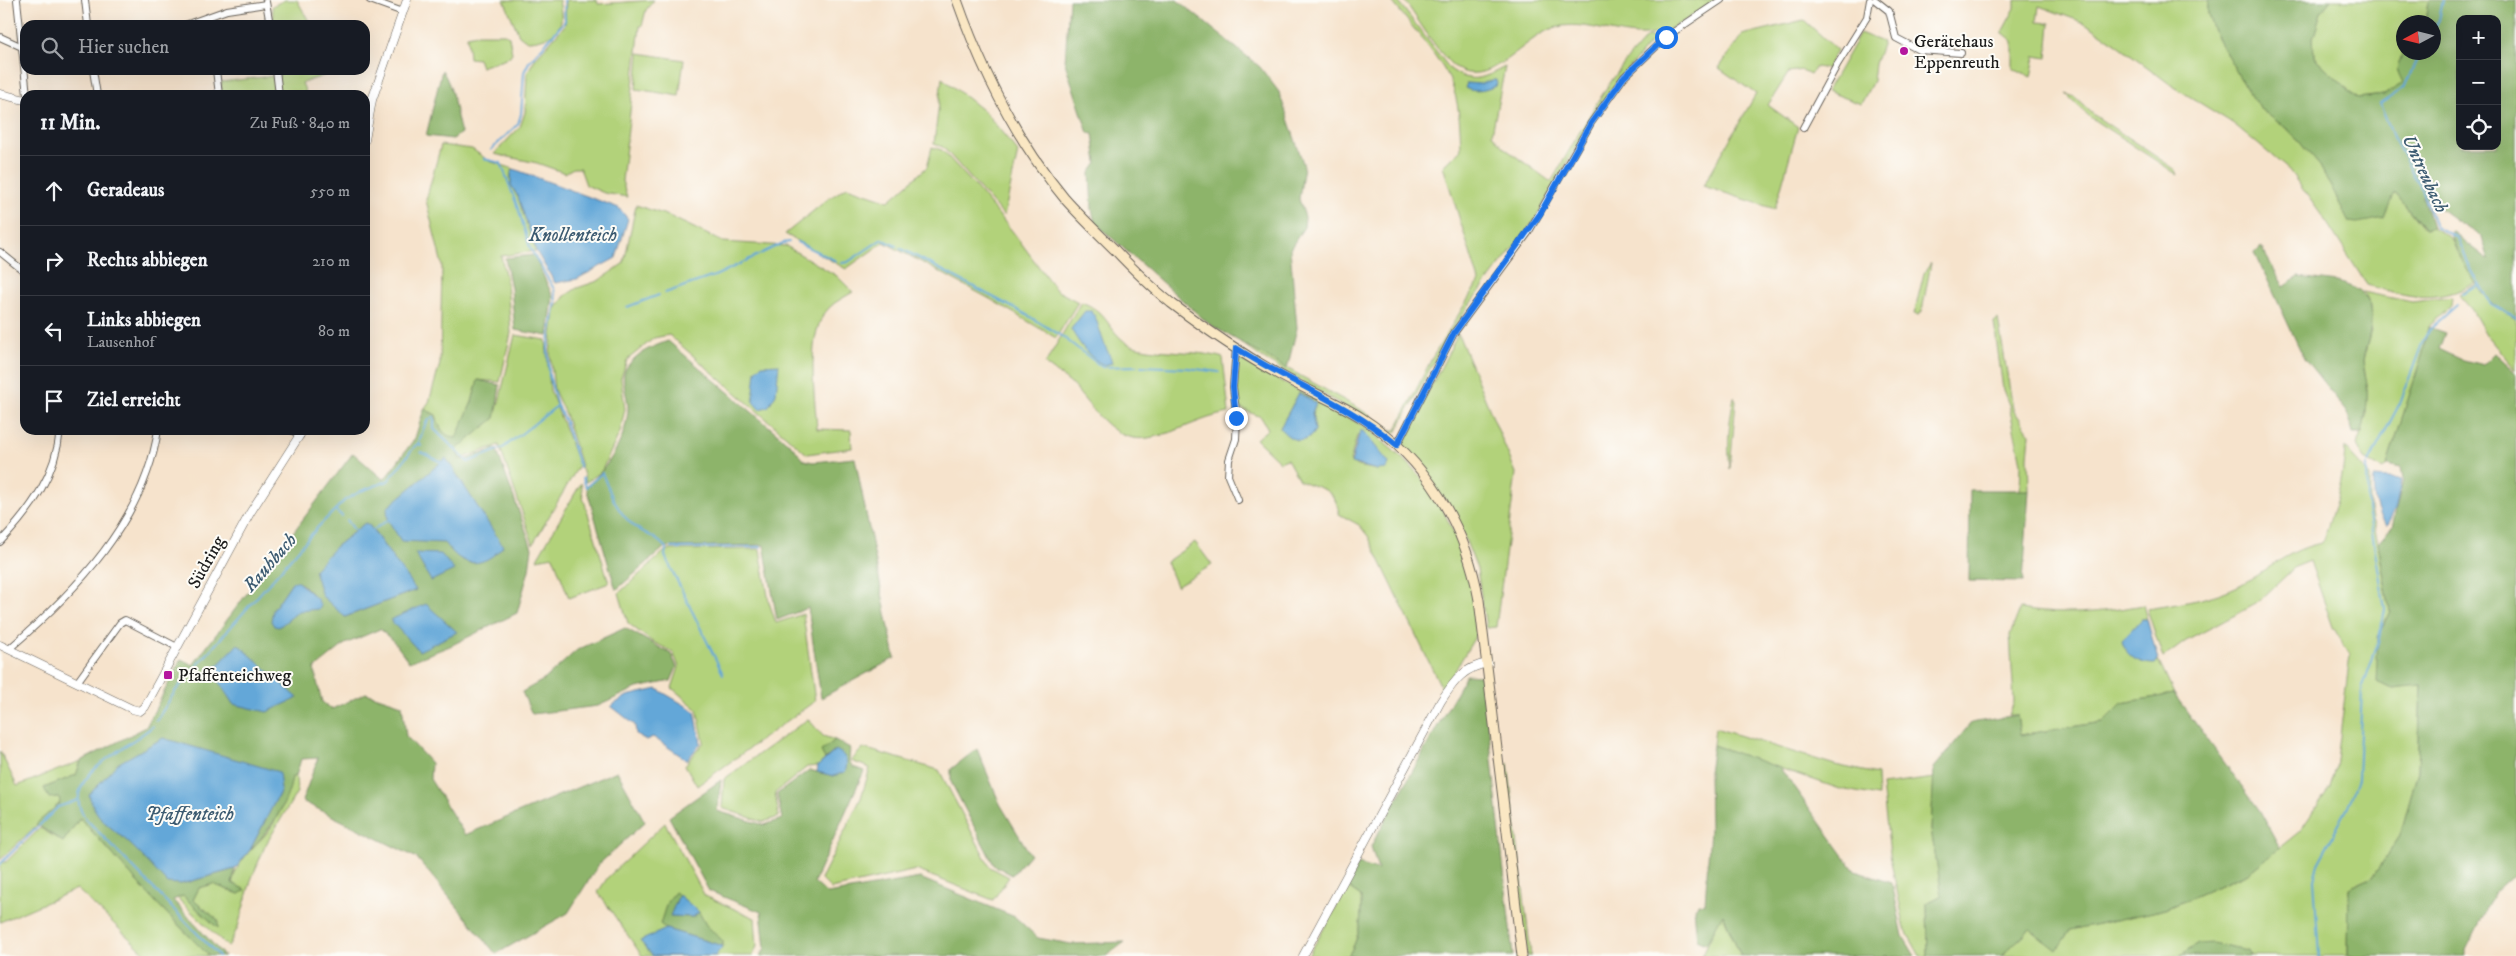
<!DOCTYPE html>
<html lang="de">
<head>
<meta charset="utf-8">
<style>
	:root { --surface:#171b24; --page:#242831; --text:#f1f3f6; --muted:#9ea1a6; --line:#363941 }
	body { margin:0; font-family:"IM FELL DW Pica",serif; background:var(--page); color:var(--text) }
	.controls { position:absolute; right:15px; top:15px; display:grid; overflow:hidden; border-radius:10px; box-shadow:0 5px 20px #0002 }
	.controls button { width:45px; height:45px; display:grid; place-items:center; padding:0; border:0; border-bottom:1px solid var(--line); background:var(--surface); color:var(--text); font:25px sans-serif }
	.compass { position:absolute; left:2396px; top:15px; width:45px; height:45px; border-radius:50%; background:var(--surface); box-shadow:0 5px 20px #0002; rotate:263deg }
	.stop { position:absolute; width:15px; height:15px; margin:-11px; border:4px solid #1a73e8; border-radius:50%; background:#fff }
	.stop.end { background:#1a73e8; border-color:#fff; box-shadow:0 1px 5px #0008 }
	.list { margin:0; padding:0; list-style:none }
	h2 { display:flex; justify-content:space-between; align-items:center; height:65px; margin:0; padding:0 20px; font-size:21px }
	h2 small { font-size:16px; font-weight:400; color:var(--muted) }
	.list li { display:grid; grid-template-columns:32px 1fr auto; gap:15px; align-items:center; box-sizing:border-box; height:70px; padding:0 20px; border-top:1px solid var(--line) }
	.list b { display:block; font-size:19px; white-space:nowrap }
	.list p { margin:0; font-size:16px; white-space:nowrap; color:var(--muted) }
	.list em { font-size:16px; font-style:normal; color:var(--muted) }
	.icon { flex:none; width:28px; height:28px; fill:none; stroke:currentColor; stroke-width:2; stroke-linecap:round; stroke-linejoin:round }
	.map { position:relative; flex:none; width:2516px; height:956px; overflow:hidden }
	.search { position:absolute; background:var(--surface); box-shadow:0 5px 20px #0002; left:20px; top:20px; width:350px; height:55px; display:flex; align-items:center; gap:12px; box-sizing:border-box; padding:0 18px; border-radius:15px; color:var(--muted); font-size:19px }
	.panel { position:absolute; background:var(--surface); box-shadow:0 5px 20px #0002; left:20px; top:90px; width:350px; height:345px; border-radius:15px }
	.map>svg:first-child { display:block }
	.green { fill:#b2d27a; stroke:#67774b; fill-rule:evenodd }
	.forest { fill:#8db46a; stroke:#546843; fill-rule:evenodd }
	.water { fill:#63a7d8; stroke:#40627a }
	.lines { fill:none; stroke-linecap:round; stroke-linejoin:round }
	.stream { stroke:#63a7d8; stroke-width:2 }
	.minor-casing { stroke:#68625a; stroke-width:8 }
	.tertiary-casing { stroke:#68625a; stroke-width:9 }
	.secondary-casing { stroke:#68625a; stroke-width:11 }
	.minor { stroke:#fff; stroke-width:6 }
	.tertiary { stroke:#fff; stroke-width:8 }
	.secondary { stroke:#fae7c3; stroke-width:9 }
	.route { stroke:#1a73e8; stroke-width:6 }
	.poi-dot { fill:#b5179e; stroke:#fdfcf7; stroke-width:2 }
	.labels { text-anchor:middle; stroke-width:4; stroke-linejoin:round; paint-order:stroke }
	.poi-label { font-size:18px; fill:#1c1c1c; stroke:#fdfcf7; text-anchor:start }
	.street-label { font-size:18px; fill:#1c1c1c; stroke:#fdfcf7 }
	.water-label { font-size:19px; font-style:italic; fill:#3c5b71; stroke:#fdfcf7 }
</style>
</head>
<body>
<div class="map">
<svg width="2516" height="956" viewBox="0 0 2516 956">
	<rect width="100%" height="100%" fill="#fdfcf7"/>
	<filter id="ink" filterUnits="userSpaceOnUse"><feTurbulence type="fractalNoise" baseFrequency=".02" numOctaves="2"/><feDisplacementMap in="SourceGraphic" scale="10" xChannelSelector="R" yChannelSelector="G"/><feConvolveMatrix kernelMatrix="1 2 1 2 8 2 1 2 1" color-interpolation-filters="sRGB"/></filter>
	<filter id="wash" filterUnits="userSpaceOnUse"><feTurbulence type="fractalNoise" baseFrequency=".0096" numOctaves="4" result="noise"/><feDisplacementMap in="SourceGraphic" scale="20" xChannelSelector="R" yChannelSelector="G"/><feGaussianBlur stdDeviation="1.12" result="paint"/><feColorMatrix in="noise" values="0 0 0 0 0 0 0 0 0 0 0 0 0 0 0 0 0 1.4 0 .05"/><feComposite in="paint" operator="in"/></filter>
	<g filter="url(#wash)">
		<rect width="100%" height="100%" fill="#f6e3cc"/>
		<g class="green">
			<path d="M285,0H297L311,25H274L272,6Z"/>
			<path d="M504,0H559C560,6 562,15 561,21C558,36 540,41 527,41L519,35Z"/>
			<path d="M566,0H597L598,4L654,0L646,10L642,26H640L622,181L627,197L604,193L586,185L580,168H573L565,173L537,163L494,154L520,127L525,112L527,73L535,59L565,25Z"/>
			<path d="M1391,0H1397L1450,69C1472,85 1483,78 1505,67L1492,134L1503,147L1551,182C1580,133 1607,78 1647,37H1652L1653,40L1612,88L1589,123L1536,218L1467,308L1445,341L1396,433L1385,430L1262,358L1240,342L1360,409L1391,430H1396L1432,358L1479,281L1443,166L1461,149C1460,129 1460,108 1453,88C1444,61 1409,24 1391,0Z"/>
			<path d="M1404,0H1716C1700,10 1684,23 1667,30C1630,47 1587,15 1551,29C1524,39 1492,84 1461,71C1443,63 1417,17 1404,0Z"/>
			<path d="M2015,0H2208V15L2215,34L2246,88L2259,108L2290,131L2320,166L2349,221L2395,193L2424,229L2432,227L2451,238L2458,255L2477,282C2434,305 2411,297 2367,285L2327,223L2289,170L2234,124L2171,85L2117,44L2085,23L2039,6L2037,22L2050,23L2047,58L2035,56L2031,77L2013,69V41L2002,32L2015,8Z"/>
			<path d="M2331,0H2430L2428,2L2425,22H2404L2403,51L2397,70L2404,83L2384,95L2358,98L2314,57L2313,38L2321,12Z"/>
			<path d="M1804,20L1837,50L1827,69L1816,67L1810,74L1802,70L1789,72L1768,105L1798,127L1775,209L1703,186L1756,94L1719,68L1742,35Z"/>
			<path d="M1860,33L1883,42L1875,64L1873,81L1861,104L1827,91Z"/>
			<path d="M476,34H506L509,37L512,53L509,57L481,67L478,59L469,58L467,36Z"/>
			<path d="M639,53L684,60L679,96L636,89Z"/>
			<path d="M280,70H335V72L302,83L307,95H222L221,82L281,75Z"/>
			<path d="M942,78L986,113L1018,152L1004,216L943,147L934,144Z"/>
			<path d="M2066,94L2075,97L2094,115L2176,170L2178,175L2091,118Z"/>
			<path d="M441,145L472,149L489,161L514,169L511,174V185L518,197L536,251L501,256L507,283L511,333L500,382L478,380L472,402L456,439C443,436 439,427 436,415L424,409L429,402L440,364L442,265L426,200Z"/>
			<path d="M932,147L942,150L974,185L1013,232L1056,290L1078,302L1056,338L990,299L884,242L846,269L785,234L828,199L847,187L889,201L927,167Z"/>
			<path d="M636,205L669,216L723,242L786,246L837,276L853,292C845,297 836,301 830,307C804,331 815,396 817,429L851,430L852,448L807,454L669,335L654,338L627,360L621,378L625,409L620,432L601,472L586,482L565,414L554,390L550,353L555,310L565,296L577,288L598,281L624,263Z"/>
			<path d="M1931,263L1922,311L1919,315L1914,314L1924,273Z"/>
			<path d="M2481,282L2492,304L2516,319V370L2487,336L2472,310L2458,294Z"/>
			<path d="M2363,292L2412,302L2452,297L2451,306L2428,327L2423,353L2387,465L2383,469L2365,459L2357,445L2366,416L2367,385L2363,361L2371,330L2370,306Z"/>
			<path d="M1081,302C1108,311 1108,331 1127,343C1145,354 1197,349 1223,358L1229,413C1200,417 1176,434 1148,438C1111,444 1092,405 1070,383C1062,376 1053,371 1045,364Z"/>
			<path d="M1998,319L2013,409L2030,434L2028,457L2029,490L2020,491L2021,463L2009,405L2003,390L1994,322Z"/>
			<path d="M1458,334L1516,473L1496,627L1486,628L1477,569L1460,526L1403,447V441Z"/>
			<path d="M515,335L546,340L550,390L579,465L533,544L499,445L460,459L456,449L495,418Z"/>
			<path d="M1240,359L1367,428L1410,465L1427,485L1444,512L1463,553L1474,591L1479,630L1443,691L1368,536L1359,525L1339,514C1335,486 1320,490 1299,480L1287,459L1280,462L1256,439L1268,429L1261,417L1237,407L1235,380L1237,361ZM1299,393L1316,403L1312,413L1315,430L1309,438L1297,441L1280,428ZM1363,432L1379,451L1377,470L1357,466L1350,461L1357,436Z"/>
			<path d="M1734,397L1736,400L1730,469C1727,444 1729,421 1734,397Z"/>
			<path d="M2345,448L2370,476V509L2378,543L2390,611L2378,637L2394,689L2421,685L2418,771L2400,836L2373,877L2349,888L2348,956H2251V954L2198,944L2180,956H2001L2030,929L2070,930L2166,909L2248,873L2300,831L2330,787L2336,768L2350,655L2333,627L2310,561L2295,567L2256,604L2186,641L2163,658L2147,609C2178,604 2213,599 2240,585C2269,570 2289,549 2322,543C2333,512 2344,481 2345,448Z"/>
			<path d="M581,483L583,497L609,583L569,598L553,556L537,559Z"/>
			<path d="M1195,542L1212,565L1176,586L1166,562Z"/>
			<path d="M760,549L769,602L776,623L803,614L815,701L697,786L685,765L704,742L697,709L672,688L679,667L673,652L651,641L628,623L619,593L666,550Z"/>
			<path d="M2143,605L2147,619H2141L2155,664L2158,660L2174,694L2122,703L2103,722L2020,735L2017,715H2009L2014,702L2010,635L2020,609C2062,616 2101,613 2143,605Z"/>
			<path d="M808,719L823,736L835,740L822,751L825,759L818,766L807,767L775,793L779,817L763,822L722,808L724,779Z"/>
			<path d="M1715,728L1835,765L1877,774L1878,796L1840,789L1713,745Z"/>
			<path d="M863,748L939,770L990,867L1009,877L993,900L916,870L831,889L821,879L861,798L870,768L851,761Z"/>
			<path d="M0,751L17,786L81,761L76,775L44,788L60,797V803L0,860Z"/>
			<path d="M1508,763L1531,956H1527L1506,787V765Z"/>
			<path d="M296,776L297,792L265,846L251,880L238,927L228,947L177,898L183,896L217,927L218,920L193,900L199,888L213,884L239,894L245,890L232,883C237,862 250,851 264,836C276,824 289,794 292,777Z"/>
			<path d="M1934,778L1931,830L1942,895L1927,903L1928,956H1920L1905,929L1891,862L1882,785Z"/>
			<path d="M80,818L149,895L209,956H148L77,889L0,922V863L6,862L40,828L63,842Z"/>
			<path d="M665,823L705,896L755,918L757,946L753,956H642L598,892L608,877Z"/>
			<path d="M1348,887L1361,896C1362,916 1360,938 1348,956H1308Z"/>
			<path d="M1722,913L1741,956H1702Z"/>
		</g>
		<g class="forest">
			<path d="M1069,0H1177L1260,67L1279,92L1304,166L1299,199L1305,217L1304,227L1290,249L1297,328L1287,369L1209,324L1095,223L1092,209L1090,173L1097,163L1093,134L1088,133L1065,63Z"/>
			<path d="M2208,0H2331L2321,12L2313,38L2314,57L2358,98L2384,95L2403,83L2397,70L2403,51L2434,52V22H2425L2428,2L2430,0H2516V319C2509,314 2499,310 2493,304C2481,294 2449,246 2452,231L2489,260L2482,237L2456,221L2422,195L2432,227L2425,229L2395,193L2385,218L2357,223L2349,222L2320,166L2290,131L2259,108L2246,88L2215,34L2208,15ZM2460,19H2497V146H2460Z"/>
			<path d="M442,70C455,91 454,109 461,133L453,139L426,136Z"/>
			<path d="M2261,247L2284,287L2299,277C2337,283 2378,279 2370,331C2369,341 2364,351 2363,361C2363,368 2366,376 2367,384C2368,400 2366,417 2362,433H2353L2348,413L2304,358L2255,253Z"/>
			<path d="M534,255L553,297L548,336L515,330L511,288L505,258Z"/>
			<path d="M2428,327L2445,333L2439,349L2460,359L2483,365L2495,353L2516,372V873L2495,892L2466,950V956H2348L2349,888L2373,877L2400,836L2418,771L2421,686L2394,689L2376,682L2378,637L2390,611L2378,543L2392,527L2403,480L2401,468L2387,465L2423,353Z"/>
			<path d="M668,341L792,446L804,460L813,462L855,458L895,658L821,698L808,608L777,620L764,545L665,547L616,590L586,487C608,468 627,438 628,408C628,395 619,378 627,367C637,352 652,347 668,341Z"/>
			<path d="M478,380L500,385L495,418L456,450L460,459H467L496,448L532,548L529,570L517,613L450,646L409,662L395,643L380,629L345,644L314,669L322,702L332,709L366,693L402,705L406,736L431,763L430,779L465,835L617,771L645,822L599,864L568,913L496,954L417,858L302,801L318,758L301,759L296,776L292,777C288,805 269,831 250,850L281,790L102,820L181,884L235,869L232,883L246,890L239,894L213,884L199,888L193,900L218,920V928L183,896L173,900L224,956H209L149,895L80,818L63,842L36,824L60,803L59,797L49,798L44,788L76,775L81,761L146,727L181,659L193,665L353,453L384,480L415,438L424,409L436,415C439,427 443,436 456,438L472,402ZM365,523L369,525L416,590L345,617L334,548ZM292,582L302,584L317,599C309,607 300,609 292,616L273,610Z"/>
			<path d="M1970,490H2029L2023,582L1969,581Z"/>
			<path d="M625,628L671,654L677,667L671,681L637,688L598,706L532,714L522,692L545,679L577,650Z"/>
			<path d="M1466,675L1483,676L1513,956H1348C1360,938 1362,917 1361,896L1348,887L1358,864L1378,870L1371,846Z"/>
			<path d="M2174,694L2260,811L2280,848L2248,873L2166,909L2070,930L2057,950L2030,929L2001,956H1928L1927,903L1942,895L1931,830L1934,768L1971,723L2017,715L2020,735L2103,722L2122,703Z"/>
			<path d="M835,740L850,748L849,761L853,767L864,771L814,882L827,894L920,878L1015,917L1038,938L1071,944L1125,942L1106,956H761L765,948L761,912L709,891L669,817L721,780L717,811L764,825L782,819L777,794L809,770L834,776L836,750L825,759L821,751Z"/>
			<path d="M1713,745L1780,768L1855,871L1892,883L1903,936L1915,956H1741L1723,914L1706,944L1697,940L1694,908L1698,903L1705,904L1710,830L1709,772Z"/>
			<path d="M977,749L1000,804L1030,854L1012,875L994,865L951,782V769Z"/>
			<path d="M675,892L679,895L671,916L693,917L699,912L706,925L723,941V946L666,929L660,924L667,902Z"/>
			<path d="M2212,943L2248,950L2251,956H2180L2198,944Z"/>
		</g>
		<g class="water">
			<path d="M1492,80H1496L1497,85C1487,91 1474,93 1465,88L1467,83L1481,84Z"/>
			<path d="M514,169L619,208L628,219L616,258L577,279L555,283L536,251L518,197L511,185V173Z"/>
			<path d="M1085,311H1092C1098,322 1100,332 1104,343C1106,350 1111,355 1112,363L1105,365C1091,361 1078,342 1071,329Z"/>
			<path d="M779,364L776,394L768,407L759,409L753,402L756,370L762,365Z"/>
			<path d="M1299,393L1316,403L1312,413L1315,430C1306,447 1290,441 1280,428Z"/>
			<path d="M1360,431H1363L1389,463L1387,469L1377,470L1351,463Z"/>
			<path d="M446,458L503,546C494,557 477,569 461,559C455,556 449,548 444,543L401,541L388,520L387,508Z"/>
			<path d="M2374,478L2401,480L2396,508L2386,526C2376,513 2372,495 2374,478Z"/>
			<path d="M365,523L369,525L416,590L345,617L322,596L314,570L334,548Z"/>
			<path d="M415,553L441,554L454,570L431,581Z"/>
			<path d="M297,581L317,599L321,606L319,609L299,611L279,627L274,626L271,621L273,610L292,582Z"/>
			<path d="M426,604L457,632L419,651L390,620Z"/>
			<path d="M2142,619H2147L2158,660L2155,664C2139,664 2126,657 2122,641Z"/>
			<path d="M238,644L298,698L267,712L233,704L212,671Z"/>
			<path d="M657,689L695,711L701,743L687,760L653,737L646,740L636,734L635,725L611,706L627,696Z"/>
			<path d="M163,738L279,772L281,790L250,850L235,869L181,884L167,883C154,869 142,855 128,842C110,826 96,820 89,795L117,764Z"/>
			<path d="M836,750C846,755 849,762 845,772L834,776L817,772L818,766Z"/>
			<path d="M679,895L699,912L693,917L670,916Z"/>
			<path d="M666,929L723,946L715,956H653L640,941Z"/>
		</g>
		<g class="lines">
			<g class="stream">
				<path d="M2434,30L2439,20L2443,0"/>
				<path d="M2420,52L2404,88L2380,104L2393,137L2420,186L2435,226L2458,238L2469,266L2491,304L2516,318"/>
				<path d="M491,150L518,124L521,114L524,72L529,62L565,21L564,0"/>
				<path d="M797,242L836,261"/>
				<path d="M900,248L1027,315L1063,337L1102,367L1137,366"/>
				<path d="M842,263L848,262L882,239L896,246"/>
				<path d="M665,293L717,275L783,243L789,242"/>
				<path d="M2462,294L2480,285"/>
				<path d="M627,307L659,295"/>
				<path d="M1141,366L1188,368L1219,372"/>
				<path d="M558,407L564,419L580,468"/>
				<path d="M419,443C422,434 424,420 434,417V429L468,462L503,448L557,406L549,375L548,348L556,301L554,289L530,248L519,211L501,163L484,159L485,158"/>
				<path d="M421,452L441,462"/>
				<path d="M2369,462L2400,403L2423,341L2429,330L2457,305"/>
				<path d="M583,478L586,487L602,473C610,493 617,512 634,526C647,536 654,534 666,548L665,556L723,674"/>
				<path d="M335,510L342,516"/>
				<path d="M347,520L355,531"/>
				<path d="M373,530L388,520"/>
				<path d="M672,548L761,547"/>
				<path d="M156,721L176,690L318,527L345,500L361,491L388,481L415,446L419,443L421,446"/>
				<path d="M84,816C58,777 131,746 153,726"/>
				<path d="M85,818L219,956"/>
				<path d="M0,864L58,807L78,800"/>
				<path d="M2319,956L2314,879L2318,864L2348,807L2358,779L2362,689L2378,643L2385,609L2368,509L2367,466"/>
			</g>
		</g>
	</g>
	<g filter="url(#ink)">
		<g class="lines">
			<defs>
				<g id="minor">
					<path d="M17,0L27,95"/>
					<path d="M85,0L88,25"/>
					<path d="M370,0L403,12"/>
					<path d="M1875,0L1889,11L1896,38L1919,50L1961,53"/>
					<path d="M266,2L270,25"/>
					<path d="M185,25L227,10L266,4"/>
					<path d="M0,37L22,47"/>
					<path d="M93,70L97,95"/>
					<path d="M216,70L219,95"/>
					<path d="M276,70L279,95"/>
					<path d="M1803,128L1837,65L1867,17L1870,0"/>
					<path d="M0,252L25,272"/>
					<path d="M1236,348L1233,387L1237,418L1236,439L1229,460L1228,476L1238,500"/>
					<path d="M292,430L300,436"/>
					<path d="M1397,445L1454,333L1528,233L1591,123L1624,77L1666,37L1721,0"/>
					<path d="M0,542C31,510 56,475 60,430"/>
					<path d="M9,649C76,591 144,521 158,430"/>
					<path d="M78,681L120,623L125,620L177,647"/>
				</g>
				<g id="tertiary">
					<path d="M0,94L25,100"/>
					<path d="M365,140L372,100L407,0"/>
					<path d="M0,645L132,709L140,711L145,707L250,513L303,430"/>
					<path d="M1303,956L1441,701C1454,681 1464,667 1488,663"/>
				</g>
				<path id="secondary" d="M957,0C982,71 1017,141 1065,199C1080,216 1098,233 1114,249C1132,268 1151,287 1171,303C1208,331 1248,358 1289,380C1313,393 1339,403 1362,418C1426,459 1466,526 1479,600L1522,956"/>
			</defs>
			<use href="#minor" class="minor-casing"/>
			<use href="#tertiary" class="tertiary-casing"/>
			<use href="#secondary" class="secondary-casing"/>
			<use href="#minor" class="minor"/>
			<use href="#tertiary" class="tertiary"/>
			<use href="#secondary" class="secondary"/>
		</g>
	</g>
	<g class="lines" filter="url(#ink)">
		<path class="route" d="M1236,418L1233,387L1236,348C1289,382 1348,404 1397,445L1454,333L1540,214L1591,123L1624,77L1666,37"/>
	</g>
	<g class="poi-dot">
		<circle cx="1904" cy="51" r="5"/>
		<rect x="163" y="670" width="10" height="10" rx="2.5"/>
	</g>
	<g class="labels">
		<g class="poi-label">
			<text x="1914" y="47">Gerätehaus<tspan x="1914" dy="21">Eppenreuth</tspan></text>
			<text x="178" y="681">Pfaffenteichweg</text>
		</g>
		<g class="street-label">
			<text transform="translate(206 562) rotate(-61)" y="6">Südring</text>
		</g>
		<g class="water-label">
			<text transform="translate(2426 173) rotate(65)" y="7">Untreubach</text>
			<text x="573" y="241">Knollenteich</text>
			<text transform="translate(269 562) rotate(-49)" y="7">Rauhbach</text>
			<text x="190" y="820">Pfaffenteich</text>
		</g>
	</g>
</svg>
<div class="controls">
<button>+</button>
<button>−</button>
<button><svg class="icon" aria-label="locate" viewBox="0 0 24 24"><circle cx="12" cy="12" r="6"/><path d="M12 2v4M12 18v4M2 12h4M18 12h4"/></svg></button>
</div>
<svg class="compass" viewBox="-18 -18 36 36"><path d="M0-13l5 13h-10z" fill="#e53935"/><path d="M0 13l5-13h-10z" fill="#9ea1a6"/></svg>
<div class="stop" style="left:1666px;top:37px"></div>
<div class="stop end" style="left:1236px;top:418px"></div>
<div class="search"><svg class="icon" aria-label="search" viewBox="0 0 24 24"><circle cx="10" cy="10" r="6"/><path d="M15 15l6 6"/></svg>Hier suchen</div>
<section class="panel">
<h2>11 Min.<small>Zu Fuß · 840 m</small></h2>
<ul class="list">
<li><svg class="icon" aria-label="ahead" viewBox="0 0 24 24"><path d="M12 20V5M6 11l6-6 6 6"/></svg><div><b>Geradeaus</b></div><em>550 m</em></li>
<li><svg class="icon" aria-label="right" viewBox="0 0 24 24"><path d="M7 20v-9h11M14 6l5 5-5 5"/></svg><div><b>Rechts abbiegen</b></div><em>210 m</em></li>
<li><svg class="icon" aria-label="left" viewBox="0 0 24 24"><path d="M17 20v-9H6M10 6l-5 5 5 5"/></svg><div><b>Links abbiegen</b><p>Lausenhof</p></div><em>80 m</em></li>
<li><svg class="icon" aria-label="arrive" viewBox="0 0 24 24"><path d="M6 21V4h12l-3 4 3 4H6"/></svg><div><b>Ziel erreicht</b></div></li>
</ul>
</section>
</div>
</body>
</html>
